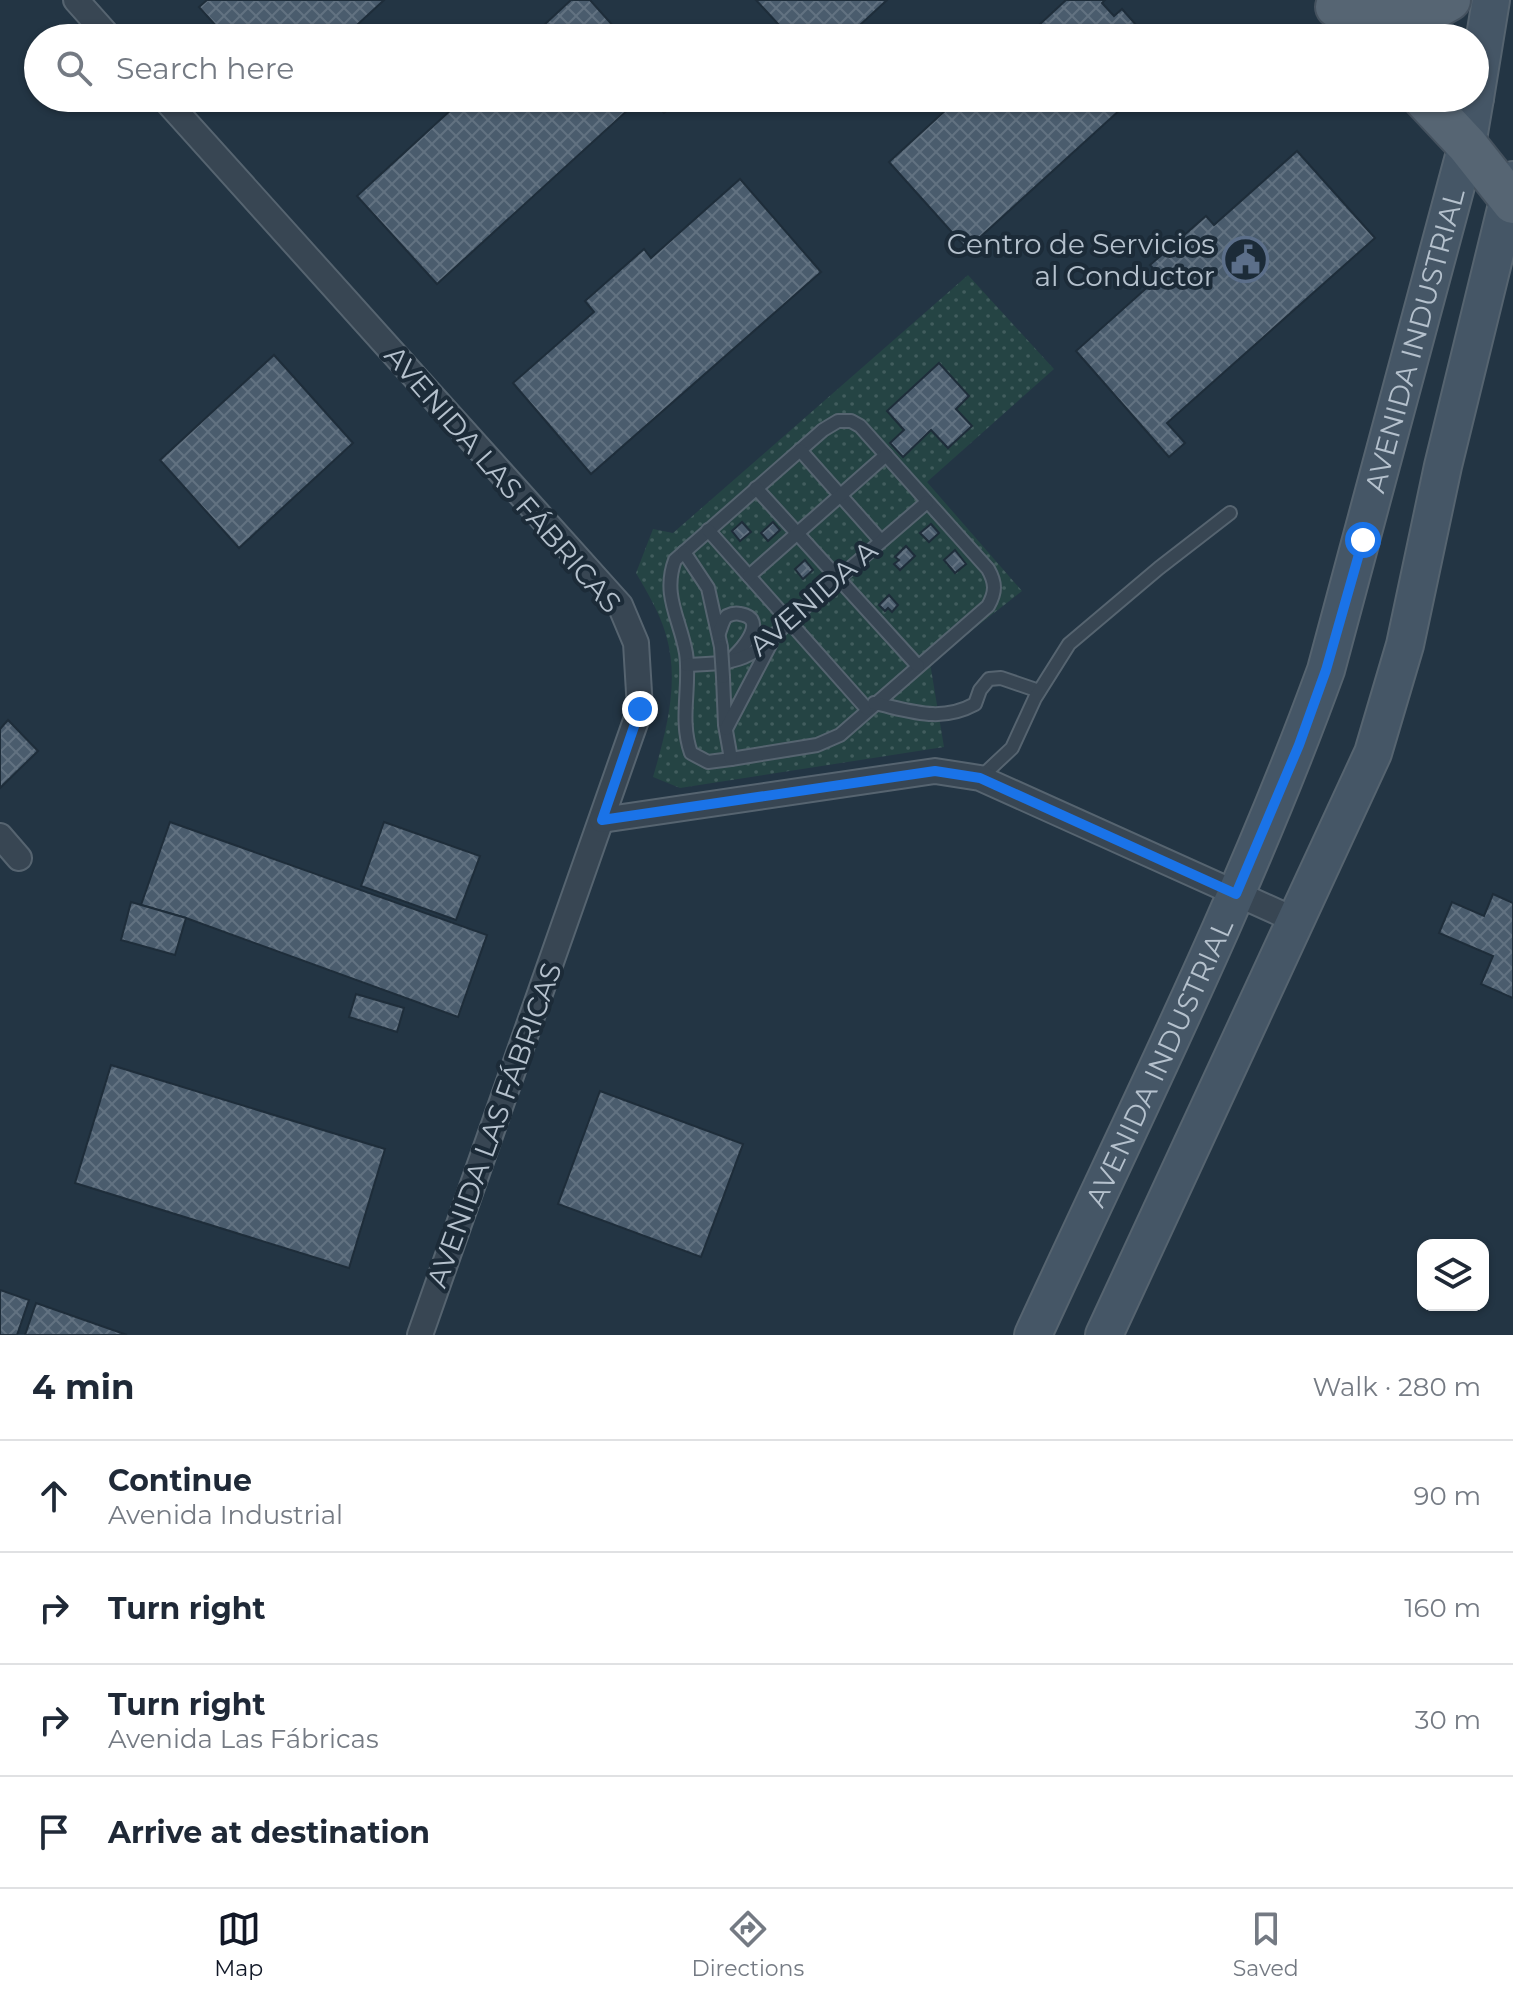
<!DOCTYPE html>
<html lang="en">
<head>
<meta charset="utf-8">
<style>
	:root { --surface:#fff; --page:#f2f2f3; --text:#1f2937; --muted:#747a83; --line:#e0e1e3; --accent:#111827 }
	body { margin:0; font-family:Montserrat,sans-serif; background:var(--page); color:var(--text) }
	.controls { position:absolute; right:24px; bottom:24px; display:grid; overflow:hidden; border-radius:16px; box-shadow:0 2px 6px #0004 }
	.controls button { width:72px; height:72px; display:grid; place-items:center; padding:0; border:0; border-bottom:2px solid var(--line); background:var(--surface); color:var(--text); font:40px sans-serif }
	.stop { position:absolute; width:24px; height:24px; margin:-18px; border:6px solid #1a73e8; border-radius:50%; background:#fff }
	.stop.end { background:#1a73e8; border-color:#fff; box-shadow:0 2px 8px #0008 }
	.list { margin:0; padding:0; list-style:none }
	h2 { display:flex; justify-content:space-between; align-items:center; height:104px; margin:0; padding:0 32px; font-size:34px }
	h2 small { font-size:26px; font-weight:400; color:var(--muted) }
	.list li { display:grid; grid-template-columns:52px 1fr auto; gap:24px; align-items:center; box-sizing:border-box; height:112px; padding:0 32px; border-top:2px solid var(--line) }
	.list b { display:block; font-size:30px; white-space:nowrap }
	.list p { margin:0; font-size:26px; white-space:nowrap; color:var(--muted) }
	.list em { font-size:26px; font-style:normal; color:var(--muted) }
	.icon { flex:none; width:44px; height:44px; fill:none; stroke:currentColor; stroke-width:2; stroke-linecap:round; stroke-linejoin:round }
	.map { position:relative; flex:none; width:1513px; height:1335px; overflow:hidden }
	.search { position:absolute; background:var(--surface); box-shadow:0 2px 6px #0004; left:24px; right:24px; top:24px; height:88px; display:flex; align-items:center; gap:20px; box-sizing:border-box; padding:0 28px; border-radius:44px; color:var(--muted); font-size:30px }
	.sheet { height:552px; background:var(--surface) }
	nav { display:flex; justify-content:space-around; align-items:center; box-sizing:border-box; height:112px; border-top:2px solid var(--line); background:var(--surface); font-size:22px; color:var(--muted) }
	nav a { display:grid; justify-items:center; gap:4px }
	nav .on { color:var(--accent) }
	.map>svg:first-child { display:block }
	.grass { fill:url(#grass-dots) }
	.building { fill:url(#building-cross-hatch); stroke:#1e2d3a; stroke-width:2 }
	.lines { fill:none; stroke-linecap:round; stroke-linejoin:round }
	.lane-casing { stroke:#566470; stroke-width:16 }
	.street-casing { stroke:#566470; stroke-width:28 }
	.secondary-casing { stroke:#566470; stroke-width:40 }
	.primary-casing { stroke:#45525f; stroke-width:44 }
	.lane { stroke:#384653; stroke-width:12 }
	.street { stroke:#384653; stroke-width:24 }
	.secondary { stroke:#455666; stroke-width:36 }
	.primary { stroke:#566573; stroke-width:40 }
	.lane-bridge-casing { stroke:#566470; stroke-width:16; stroke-linecap:butt }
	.lane-bridge { stroke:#384653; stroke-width:12 }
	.route { stroke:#1a73e8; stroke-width:10 }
	.labels { text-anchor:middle; stroke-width:8; stroke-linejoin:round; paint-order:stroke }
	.poi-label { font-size:28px; fill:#b5c1cd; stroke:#1c2b38; text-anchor:end }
	.street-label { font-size:28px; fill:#b5c1cd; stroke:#1c2b38 }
</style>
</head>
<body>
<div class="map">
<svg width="1513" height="1335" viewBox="0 0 1513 1335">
	<defs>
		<pattern id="grass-dots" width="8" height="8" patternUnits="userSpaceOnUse" patternTransform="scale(2)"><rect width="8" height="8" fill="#254444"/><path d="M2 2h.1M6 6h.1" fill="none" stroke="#425d5e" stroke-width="1.8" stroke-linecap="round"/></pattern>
		<pattern id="building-cross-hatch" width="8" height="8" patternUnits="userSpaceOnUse" patternTransform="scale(2)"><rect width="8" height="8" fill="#4a5c6d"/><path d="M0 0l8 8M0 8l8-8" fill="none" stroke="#627281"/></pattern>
	</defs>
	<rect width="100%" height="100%" fill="#233544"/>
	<path class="grass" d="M968,275L1054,369L927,482L1022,591L930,663L944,747L680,788L653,777C666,732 680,682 666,635C660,613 647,592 636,573L653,529L673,533Z"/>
	<g class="building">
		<path d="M207,0H384L343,38H227L199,7Z"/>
		<path d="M571,0H590L624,38H530Z"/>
		<path d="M756,0H887L846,38H791Z"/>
		<path d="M1066,0H1105L1102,3L1114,16L1122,9L1137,26L1130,32L1135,38H1025Z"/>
		<path d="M464,98H641L437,284L357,196Z"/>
		<path d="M650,98H678L680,100L664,113Z"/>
		<path d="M959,98H1133L967,249L889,162Z"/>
		<path d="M1297,151L1375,238L1167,423L1185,443L1169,457L1076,351L1160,276L1150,265L1206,216L1214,225Z"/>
		<path d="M740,179L821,272L591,474L513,383L594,312L585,301L644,249L651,258Z"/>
		<path d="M274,355L353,443L239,548L160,460Z"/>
		<path d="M939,363L969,396L956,409L972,426L948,448L931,430L903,457L890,443L904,430L887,411Z"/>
		<path d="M742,522L751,532L740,541L732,531Z"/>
		<path d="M773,522L780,530L768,541L761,533Z"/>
		<path d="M931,524L939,533L929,542L920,533Z"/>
		<path d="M906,546L915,556L900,570L894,564L899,560L895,557Z"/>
		<path d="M955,550L966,564L955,573L944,560Z"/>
		<path d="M805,560L813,570L803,579L795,569Z"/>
		<path d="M889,595L898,605L892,612L888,608L885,611L879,605Z"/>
		<path d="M8,720L38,751L0,788V729Z"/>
		<path d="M170,822L487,935L458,1017L186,918L141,905Z"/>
		<path d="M384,822L480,856L456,920L361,886Z"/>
		<path d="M1493,894L1513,903V998L1481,984L1493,956L1439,933L1452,902L1484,916Z"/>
		<path d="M131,902L186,918L175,955L121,940Z"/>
		<path d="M356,994L404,1008L397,1032L349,1017Z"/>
		<path d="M111,1065L385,1149L349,1268L75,1183Z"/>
		<path d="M600,1091L743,1144L701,1257L558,1204Z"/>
		<path d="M0,1290L29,1300L17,1335H0Z"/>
		<path d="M36,1303L127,1335H25Z"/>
	</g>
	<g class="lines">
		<defs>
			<g id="lane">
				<path d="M838,421H851L860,426L988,569C996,583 996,592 988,606L840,735L817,745L731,759L708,762L691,753C679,719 691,687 686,653C680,619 662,595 675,560L823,430Z"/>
				<path d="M800,450L881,541"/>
				<path d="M756,488L918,666"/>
				<path d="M708,530L867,709"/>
				<path d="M684,552L708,588L721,647"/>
				<path d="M749,576L886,455"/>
				<path d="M719,633C721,628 723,619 727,616C731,614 736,613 740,614C771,619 739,653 728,662"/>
				<path d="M687,665C740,663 752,660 789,621L927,502"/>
				<path d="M723,677L725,725L731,759"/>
				<path d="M874,703C911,711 940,723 975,704L980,690L989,679L1001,678L1039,691"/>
				<path d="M726,729L771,643"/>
				<path d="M980,778L1012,748L1035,698L1069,644L1159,568L1230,513"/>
			</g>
			<g id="street">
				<path d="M76,0L110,38"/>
				<path d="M164,98L620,605L636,643L640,709L420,1335"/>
				<path d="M602,820L935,771L980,778L1295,920"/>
				<path d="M0,836L19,858"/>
			</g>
			<g id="secondary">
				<path d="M1475,98L1491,0"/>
				<path id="s1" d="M1033,1335C1134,1115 1243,898 1326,670L1467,145L1475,98"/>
				<path d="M1104,1335L1373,753L1405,645L1443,466L1513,180"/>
			</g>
			<g id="primary">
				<path d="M1336,7L1434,9L1450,0"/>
				<path d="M1423,98L1467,145L1513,203"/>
			</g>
		</defs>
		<use href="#lane" class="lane-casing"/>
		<use href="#street" class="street-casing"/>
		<use href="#secondary" class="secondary-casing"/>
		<use href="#primary" class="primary-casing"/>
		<use href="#lane" class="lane"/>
		<use href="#street" class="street"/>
		<use href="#secondary" class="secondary"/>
		<use href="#primary" class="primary"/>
		<defs>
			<path id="lane-bridge" d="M721,647L723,677"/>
		</defs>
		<use href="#lane-bridge" class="lane-bridge-casing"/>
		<use href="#lane-bridge" class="lane-bridge"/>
	</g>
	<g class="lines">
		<path class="route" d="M640,709L602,820L935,771L980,778L1236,894L1299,745L1326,670L1363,540"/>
	</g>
	<defs>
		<symbol id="civic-ring" viewBox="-11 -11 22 22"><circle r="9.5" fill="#1c2b38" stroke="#5c6f8a" stroke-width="1.5"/><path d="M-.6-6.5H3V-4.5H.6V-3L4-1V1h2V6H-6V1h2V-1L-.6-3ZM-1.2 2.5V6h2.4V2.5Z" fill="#5c6f8a"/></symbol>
	</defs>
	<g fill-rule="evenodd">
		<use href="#civic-ring" x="1220" y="234" width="51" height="51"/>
	</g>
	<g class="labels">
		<g class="poi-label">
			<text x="1215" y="254">Centro de Servicios<tspan x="1215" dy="32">al Conductor</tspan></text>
		</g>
		<g class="street-label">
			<text dy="10" stroke="none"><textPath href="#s1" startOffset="1068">AVENIDA INDUSTRIAL</textPath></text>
			<text transform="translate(503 479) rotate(49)" y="10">AVENIDA LAS FÁBRICAS</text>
			<text transform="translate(813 598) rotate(-41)" y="10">AVENIDA A</text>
			<text dy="10" stroke="none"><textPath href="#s1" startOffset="300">AVENIDA INDUSTRIAL</textPath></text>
			<text transform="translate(494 1125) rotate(-70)" y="10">AVENIDA LAS FÁBRICAS</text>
		</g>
	</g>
</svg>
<div class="controls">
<button><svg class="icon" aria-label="layers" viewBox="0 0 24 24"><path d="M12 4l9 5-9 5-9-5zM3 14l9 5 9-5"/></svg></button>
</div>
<div class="stop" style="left:1363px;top:540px"></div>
<div class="stop end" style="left:640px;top:709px"></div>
<div class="search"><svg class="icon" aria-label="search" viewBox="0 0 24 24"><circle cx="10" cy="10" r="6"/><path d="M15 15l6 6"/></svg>Search here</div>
</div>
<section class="sheet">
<h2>4 min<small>Walk · 280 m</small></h2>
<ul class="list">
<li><svg class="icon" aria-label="ahead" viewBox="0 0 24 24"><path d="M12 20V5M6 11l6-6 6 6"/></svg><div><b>Continue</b><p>Avenida Industrial</p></div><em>90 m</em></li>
<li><svg class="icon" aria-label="right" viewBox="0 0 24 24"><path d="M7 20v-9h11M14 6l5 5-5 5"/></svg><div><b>Turn right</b></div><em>160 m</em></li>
<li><svg class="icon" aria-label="right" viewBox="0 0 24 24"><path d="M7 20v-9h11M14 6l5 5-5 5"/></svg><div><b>Turn right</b><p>Avenida Las Fábricas</p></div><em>30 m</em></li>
<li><svg class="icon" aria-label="arrive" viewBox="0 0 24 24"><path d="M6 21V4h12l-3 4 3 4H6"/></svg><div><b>Arrive at destination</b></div></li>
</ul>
</section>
<nav>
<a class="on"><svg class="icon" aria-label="map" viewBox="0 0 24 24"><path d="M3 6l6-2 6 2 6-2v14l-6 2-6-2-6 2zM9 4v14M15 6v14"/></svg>Map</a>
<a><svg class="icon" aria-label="directions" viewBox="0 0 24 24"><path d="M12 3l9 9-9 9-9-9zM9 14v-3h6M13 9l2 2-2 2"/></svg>Directions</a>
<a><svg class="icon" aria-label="saved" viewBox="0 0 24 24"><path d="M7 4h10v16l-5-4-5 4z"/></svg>Saved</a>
</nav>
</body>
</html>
